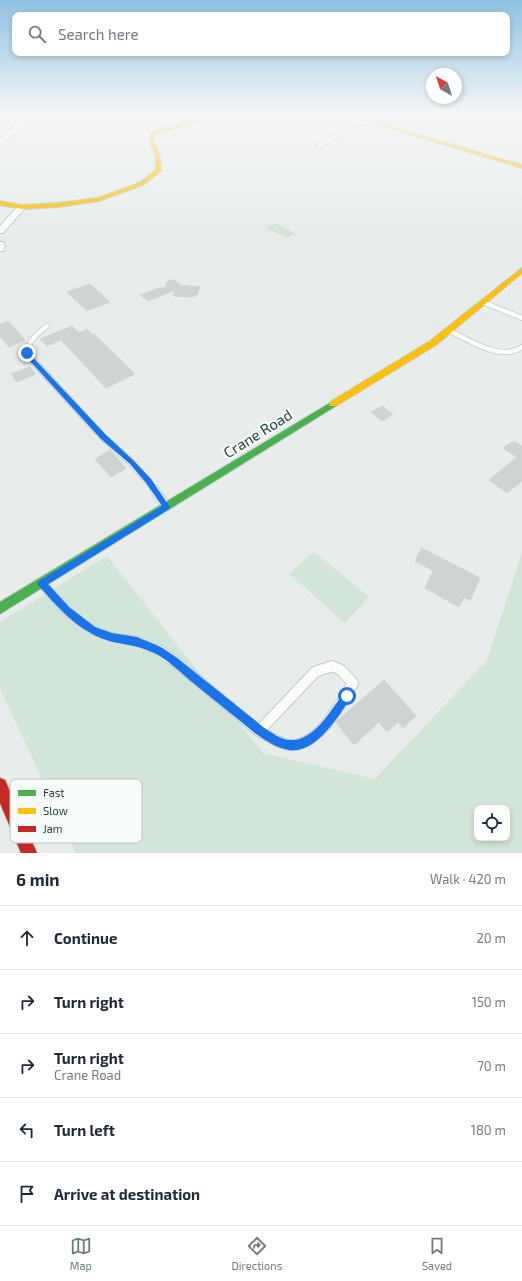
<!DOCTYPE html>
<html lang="en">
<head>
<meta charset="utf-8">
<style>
	:root { --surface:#fff; --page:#f2f2f3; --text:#1f2937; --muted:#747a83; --line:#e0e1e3; --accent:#697e78 }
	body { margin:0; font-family:"Exo 2",sans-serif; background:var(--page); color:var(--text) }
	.controls { position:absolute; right:12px; bottom:12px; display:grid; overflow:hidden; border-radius:8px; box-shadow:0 2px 6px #0003 }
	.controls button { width:36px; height:36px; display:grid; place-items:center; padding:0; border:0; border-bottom:1px solid var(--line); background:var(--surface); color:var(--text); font:20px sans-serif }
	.compass { position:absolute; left:426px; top:68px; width:36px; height:36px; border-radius:50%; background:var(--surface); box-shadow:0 2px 6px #0003; rotate:321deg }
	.stop { position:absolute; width:12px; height:12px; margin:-9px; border:3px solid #1a73e8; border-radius:50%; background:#fff }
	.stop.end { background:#1a73e8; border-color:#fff; box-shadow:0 1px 4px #0008 }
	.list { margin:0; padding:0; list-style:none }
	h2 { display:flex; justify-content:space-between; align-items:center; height:52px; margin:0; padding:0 16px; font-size:17px }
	h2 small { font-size:13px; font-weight:400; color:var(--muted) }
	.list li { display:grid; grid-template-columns:26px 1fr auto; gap:12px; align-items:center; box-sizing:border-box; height:64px; padding:0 16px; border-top:1px solid var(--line) }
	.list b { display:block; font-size:15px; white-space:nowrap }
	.list p { margin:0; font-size:13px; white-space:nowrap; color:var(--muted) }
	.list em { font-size:13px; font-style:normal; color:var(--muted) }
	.icon { flex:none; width:22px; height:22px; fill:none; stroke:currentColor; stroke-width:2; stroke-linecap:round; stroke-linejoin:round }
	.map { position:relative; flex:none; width:522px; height:853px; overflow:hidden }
	.search { position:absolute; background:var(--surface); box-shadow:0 2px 6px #0003; left:12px; right:12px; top:12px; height:44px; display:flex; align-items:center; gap:10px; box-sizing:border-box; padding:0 14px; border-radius:8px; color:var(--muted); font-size:15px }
	.sheet { height:372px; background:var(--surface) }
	nav { display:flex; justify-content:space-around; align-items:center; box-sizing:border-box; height:56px; border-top:1px solid var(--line); background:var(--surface); font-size:11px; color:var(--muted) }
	nav a { display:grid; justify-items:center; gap:2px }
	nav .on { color:var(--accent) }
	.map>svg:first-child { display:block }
	.green { fill:#d1e6d8; fill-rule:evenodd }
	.building { fill:#cfd4d2; stroke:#d1d6d4 }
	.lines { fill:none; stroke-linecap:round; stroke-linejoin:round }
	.lane-far3-casing { stroke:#c5cac8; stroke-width:6 }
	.lane-far2-casing { stroke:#c5cac8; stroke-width:8 }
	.lane-far1-casing { stroke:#c5cac8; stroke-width:10 }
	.lane-casing { stroke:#c5cac8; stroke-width:12 }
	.street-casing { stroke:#c5cac8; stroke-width:2 }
	.fast-casing { stroke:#c3cbc8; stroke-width:2 }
	.slow-casing { stroke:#c3cbc8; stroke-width:2 }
	.jam-casing { stroke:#c3cbc8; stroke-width:2 }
	.lane-far3 { stroke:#fcfcfc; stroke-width:4.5 }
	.lane-far2 { stroke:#fcfcfc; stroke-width:6 }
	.lane-far1 { stroke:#fcfcfc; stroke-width:8 }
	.lane { stroke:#fcfcfc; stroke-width:10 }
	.street { fill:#fcfcfc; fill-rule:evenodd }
	.fast { fill:#4caf50; fill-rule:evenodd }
	.slow { fill:#ffc107; fill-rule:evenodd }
	.jam { fill:#c62828; fill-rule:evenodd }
	.route { fill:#1a73e8 }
	.labels { text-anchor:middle; stroke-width:4; stroke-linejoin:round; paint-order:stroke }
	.street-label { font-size:15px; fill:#24423a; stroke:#f7fbf9 }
	.key { fill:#f7fbf9; stroke:#b8c4c0; stroke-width:1 }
	.key-label { font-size:11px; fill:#24423a }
</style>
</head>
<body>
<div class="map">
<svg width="522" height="853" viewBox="0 0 522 853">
	<rect width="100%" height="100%" fill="#e8edeb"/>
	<g class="green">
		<path d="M276,223L296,234L286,238L265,227Z"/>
		<path d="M314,552L369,597L345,623L289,574Z"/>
		<path d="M522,552V853H76L0,688V622L107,556L263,753L375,779L487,660ZM477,808H507V838H477Z"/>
	</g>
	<g class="building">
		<path d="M170,280H174L179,284V285L200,287L197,295L193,297L173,296L175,290L148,301L140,295L159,288H165L168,281Z"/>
		<path d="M90,284L110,302L87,311L67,292Z"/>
		<path d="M8,321L25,340L9,347L0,336V324Z"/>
		<path d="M72,326L79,333L87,329L92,335L94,334L135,374L106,388L61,340L47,346L40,339Z"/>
		<path d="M30,367L36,374L17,382L11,374Z"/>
		<path d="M382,406L393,414L382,421L371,412Z"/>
		<path d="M514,441L522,446V481L507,493L489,480L517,457L503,448Z"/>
		<path d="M110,450L126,468L111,477L95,459Z"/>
		<path d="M422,548L480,578L470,601L464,597L459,607L425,588L433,571L415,561Z"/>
		<path d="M384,680L416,716L403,728L398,722L387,732L379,722L354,745L336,722Z"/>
	</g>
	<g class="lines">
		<defs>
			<g id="lane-far3">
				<path d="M483,302L522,318"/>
				<path d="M448,330C469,340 501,362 522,347"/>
				<path d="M34,362C20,347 35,335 47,326"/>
			</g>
			<path id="lane-far2" d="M33,361L103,437L132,463L155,490"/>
			<g id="lane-far1">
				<path d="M154,489L165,505"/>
				<path d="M43,585L66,610L92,630L112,637L137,641L159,651"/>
			</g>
			<g id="lane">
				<path d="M158,650L173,660L259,731"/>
				<path d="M332,666L341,670L353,683C341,704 318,747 290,745C279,744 268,736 259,731L315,672Z"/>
			</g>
			<g id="street">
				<path d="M14,113H19L23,118L18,130L0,145V140L13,128L17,118Z"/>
				<path d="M394,113H401L375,123L370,122Z"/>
				<path d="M380,122L382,123V125L342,135L320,148L315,147L338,133Z"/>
				<path d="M19,205H25L26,207L3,233H0V226Z"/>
				<path d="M0,242H3L5,246L3,251H0Z"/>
			</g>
			<path id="fast" d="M333,401L336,402L337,404L336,406L0,614V602Z"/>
			<g id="slow">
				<path d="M193,121L196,122L156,134L153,139L160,157L161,171L143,185L99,201L58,207L22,209L0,205V201L22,205L58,203L98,198L139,183L156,170V157L149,139L152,132Z"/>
				<path d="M373,121L522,165V168L372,123Z"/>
				<path d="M522,268V273L436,345L336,406H330L329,404L330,402L430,341Z"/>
			</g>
			<path id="jam" d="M0,778L5,780L37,853H21L0,803Z"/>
		</defs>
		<use href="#lane-far3" class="lane-far3-casing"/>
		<use href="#lane-far2" class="lane-far2-casing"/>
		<use href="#lane-far1" class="lane-far1-casing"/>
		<use href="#lane" class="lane-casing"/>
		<use href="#street" class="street-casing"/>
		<use href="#fast" class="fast-casing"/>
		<use href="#slow" class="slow-casing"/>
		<use href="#jam" class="jam-casing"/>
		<use href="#lane-far3" class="lane-far3"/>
		<use href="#lane-far2" class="lane-far2"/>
		<use href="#lane-far1" class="lane-far1"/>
		<use href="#lane" class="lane"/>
		<use href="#street" class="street"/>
		<use href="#fast" class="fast"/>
		<use href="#slow" class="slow"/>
		<use href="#jam" class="jam"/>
	</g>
	<linearGradient id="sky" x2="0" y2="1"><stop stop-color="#8fc1e3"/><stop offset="0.49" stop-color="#f5f7f6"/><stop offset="1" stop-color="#f5f7f6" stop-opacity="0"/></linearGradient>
	<rect width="522" height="232" fill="url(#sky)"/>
	<path class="route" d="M27,351L106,435L134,461L151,479L170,507L169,509L48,584L69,607L95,627L112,633L137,637L161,647L176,657L263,727C271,732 281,740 291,740C314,741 332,709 344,692L347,691L350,692L352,696L350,699C338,717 316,754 289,750C277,748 266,741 256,734C235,717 213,699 192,682C180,672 168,660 154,653C140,646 127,645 113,642C81,634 60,610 39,586L37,584L39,581L162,506L146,483L130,464L101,439L28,359L24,353Z"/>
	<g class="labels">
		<g class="street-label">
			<text transform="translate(258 434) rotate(-32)" y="5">Crane Road</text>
		</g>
	</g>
	<rect x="10" y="779" width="132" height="64" rx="6" class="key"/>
	<rect x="18" y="790" width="18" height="6" fill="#4caf50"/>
	<rect x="18" y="808" width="18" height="6" fill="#ffc107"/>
	<rect x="18" y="826" width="18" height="6" fill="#c62828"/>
	<g class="key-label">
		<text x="43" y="797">Fast</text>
		<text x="43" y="815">Slow</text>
		<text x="43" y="833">Jam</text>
	</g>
</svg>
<div class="controls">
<button><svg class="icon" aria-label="locate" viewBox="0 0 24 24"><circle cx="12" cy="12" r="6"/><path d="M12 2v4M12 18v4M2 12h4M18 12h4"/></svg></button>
</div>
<svg class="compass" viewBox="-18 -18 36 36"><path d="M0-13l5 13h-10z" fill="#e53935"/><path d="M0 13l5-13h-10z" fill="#747a83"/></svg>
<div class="stop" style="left:347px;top:696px"></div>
<div class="stop end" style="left:27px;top:353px"></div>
<div class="search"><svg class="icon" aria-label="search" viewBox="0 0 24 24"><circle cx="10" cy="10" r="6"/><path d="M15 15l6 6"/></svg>Search here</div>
</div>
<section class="sheet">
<h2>6 min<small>Walk · 420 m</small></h2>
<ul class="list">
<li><svg class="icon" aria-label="ahead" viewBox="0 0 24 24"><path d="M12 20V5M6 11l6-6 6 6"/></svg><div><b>Continue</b></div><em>20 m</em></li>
<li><svg class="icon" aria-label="right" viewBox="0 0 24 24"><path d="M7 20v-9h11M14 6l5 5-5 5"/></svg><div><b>Turn right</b></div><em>150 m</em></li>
<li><svg class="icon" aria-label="right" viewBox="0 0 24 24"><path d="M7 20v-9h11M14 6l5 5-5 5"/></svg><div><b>Turn right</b><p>Crane Road</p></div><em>70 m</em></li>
<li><svg class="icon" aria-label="left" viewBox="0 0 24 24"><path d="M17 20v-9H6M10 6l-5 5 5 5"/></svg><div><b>Turn left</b></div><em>180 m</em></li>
<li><svg class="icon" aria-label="arrive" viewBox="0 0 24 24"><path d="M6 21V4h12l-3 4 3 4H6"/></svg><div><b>Arrive at destination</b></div></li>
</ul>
</section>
<nav>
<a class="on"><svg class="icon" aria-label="map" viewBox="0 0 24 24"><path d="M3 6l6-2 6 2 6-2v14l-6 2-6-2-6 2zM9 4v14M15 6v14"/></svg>Map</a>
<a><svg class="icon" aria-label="directions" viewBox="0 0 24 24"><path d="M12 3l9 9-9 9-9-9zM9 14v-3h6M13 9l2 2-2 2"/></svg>Directions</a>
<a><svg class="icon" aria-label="saved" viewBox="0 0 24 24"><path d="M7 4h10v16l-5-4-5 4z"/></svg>Saved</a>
</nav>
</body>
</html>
